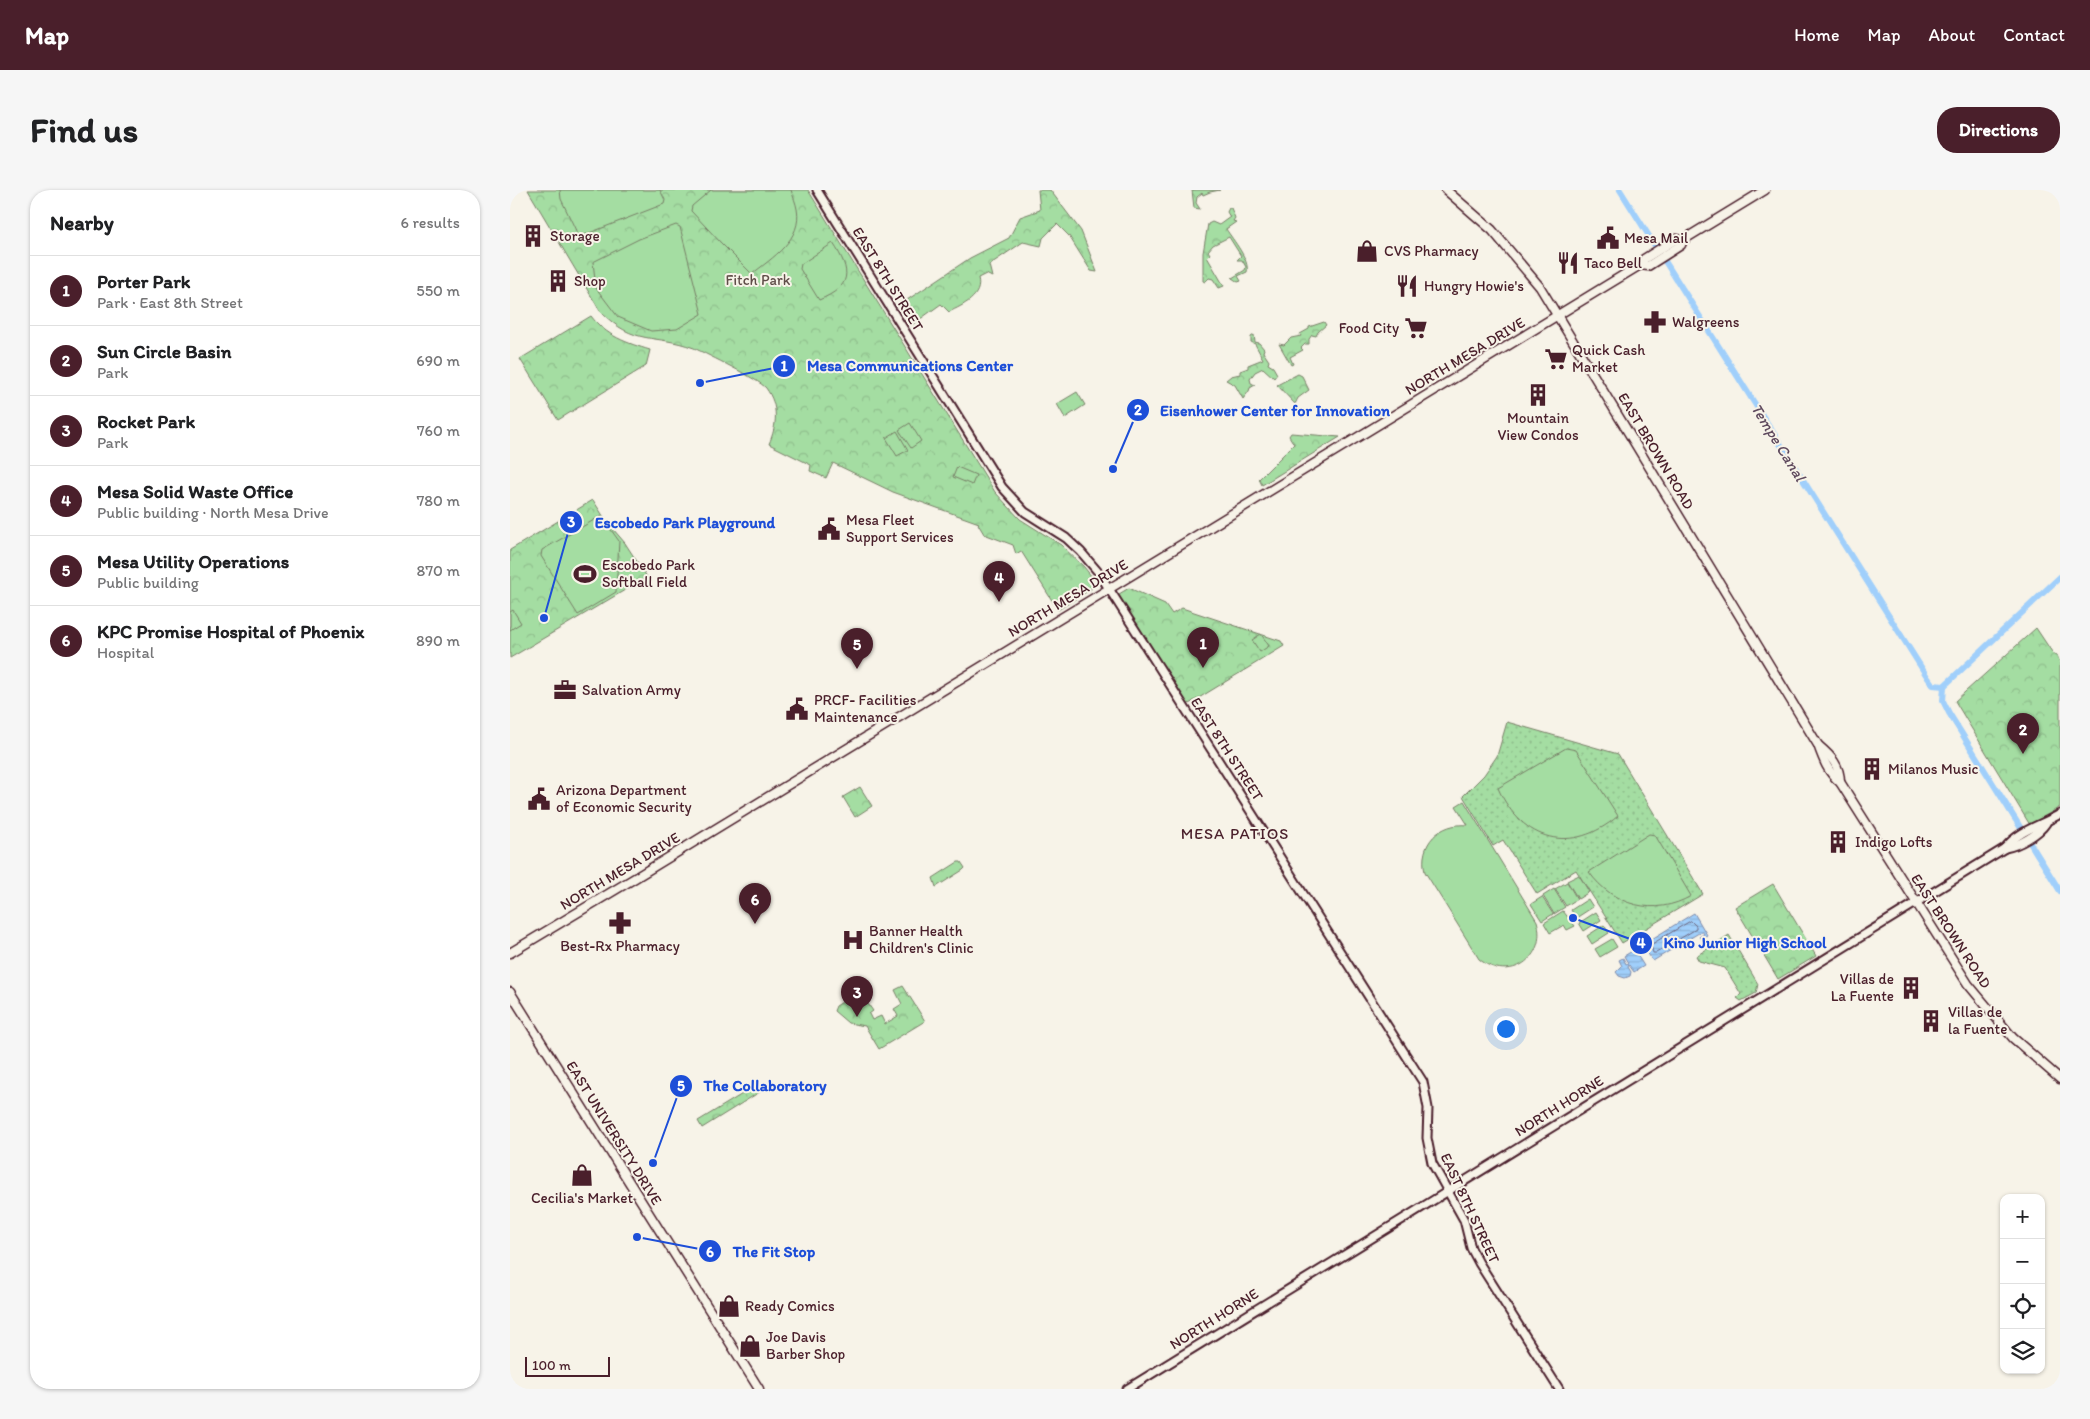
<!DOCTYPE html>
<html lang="en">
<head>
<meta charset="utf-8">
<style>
	:root { --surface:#fff; --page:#f6f6f6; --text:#202124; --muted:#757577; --line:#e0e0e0; --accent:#4a1f2b }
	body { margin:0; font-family:Itim,sans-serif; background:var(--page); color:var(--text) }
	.controls { position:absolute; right:15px; bottom:15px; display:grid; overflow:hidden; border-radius:10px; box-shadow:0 1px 4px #0004 }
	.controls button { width:45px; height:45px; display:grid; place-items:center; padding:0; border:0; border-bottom:1px solid var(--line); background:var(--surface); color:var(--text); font:25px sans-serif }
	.scale { position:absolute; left:15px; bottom:12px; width:85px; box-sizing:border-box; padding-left:5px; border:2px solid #4a1f2b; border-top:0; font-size:14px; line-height:18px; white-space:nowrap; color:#4a1f2b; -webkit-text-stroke:4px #f7f3e8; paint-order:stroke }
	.you { position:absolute; left:995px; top:838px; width:18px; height:18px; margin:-12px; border:4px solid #fff; border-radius:50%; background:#1a73e8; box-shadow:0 0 0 8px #1a73e833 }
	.badge { display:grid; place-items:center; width:32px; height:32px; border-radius:50%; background:var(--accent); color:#fff; font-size:16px; font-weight:700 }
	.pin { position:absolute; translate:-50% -41px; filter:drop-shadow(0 1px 2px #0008) }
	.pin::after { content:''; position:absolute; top:26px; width:18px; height:15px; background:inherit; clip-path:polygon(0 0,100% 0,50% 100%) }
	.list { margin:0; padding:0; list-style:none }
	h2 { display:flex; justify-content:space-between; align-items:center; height:65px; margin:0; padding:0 20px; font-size:21px }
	h2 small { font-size:16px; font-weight:400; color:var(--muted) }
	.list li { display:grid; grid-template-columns:32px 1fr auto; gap:15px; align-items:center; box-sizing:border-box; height:70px; padding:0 20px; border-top:1px solid var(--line) }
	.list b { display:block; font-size:19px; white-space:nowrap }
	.list p { margin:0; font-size:16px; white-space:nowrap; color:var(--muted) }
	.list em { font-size:16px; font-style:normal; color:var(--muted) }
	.icon { flex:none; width:28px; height:28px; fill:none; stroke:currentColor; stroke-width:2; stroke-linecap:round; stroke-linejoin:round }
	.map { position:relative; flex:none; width:1550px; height:1199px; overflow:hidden; border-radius:20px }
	header { display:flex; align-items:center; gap:30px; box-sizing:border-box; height:70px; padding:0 25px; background:var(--accent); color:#fff }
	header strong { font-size:24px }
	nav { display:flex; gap:28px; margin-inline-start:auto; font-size:18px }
	.intro { display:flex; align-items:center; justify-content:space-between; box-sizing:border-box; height:120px; padding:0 30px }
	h1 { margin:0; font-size:35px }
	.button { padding:12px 22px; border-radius:20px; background:var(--accent); color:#fff; font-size:18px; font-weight:700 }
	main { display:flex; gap:30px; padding:0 30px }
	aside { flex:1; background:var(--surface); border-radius:20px; box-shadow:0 1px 4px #0004 }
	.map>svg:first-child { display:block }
	.grass { fill:url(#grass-dots); stroke:#777e66 }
	.forest { fill:url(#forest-crowns); stroke:#777e66 }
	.garden { fill:#a4dda2; stroke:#777e66 }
	.water { fill:url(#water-rules); stroke:#7e89a8 }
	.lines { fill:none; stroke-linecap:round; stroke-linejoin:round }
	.shore { stroke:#6c657e; stroke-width:1 }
	.canal { stroke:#a0cffb; stroke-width:6 }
	.tertiary-casing { stroke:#4a1f2b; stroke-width:11 }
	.secondary-casing { stroke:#4a1f2b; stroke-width:11 }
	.tertiary { stroke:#f7f3e8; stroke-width:7 }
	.secondary { stroke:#f7f3e8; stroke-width:8 }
	.labels { text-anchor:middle; stroke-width:4; stroke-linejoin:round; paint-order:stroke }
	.poi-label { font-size:15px; fill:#4a1f2b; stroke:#f7f3e8; text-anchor:start }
	.street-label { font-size:15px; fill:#4a1f2b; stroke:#f7f3e8 }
	.park-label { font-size:15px; fill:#604e49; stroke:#f7f3e8 }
	.water-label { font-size:16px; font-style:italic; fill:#604b5f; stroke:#f7f3e8 }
	.neighbourhood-label { font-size:16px; letter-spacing:1px; fill:#4a1f2b; stroke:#f7f3e8 }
	.leader { fill:none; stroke:#1d4ed8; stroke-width:2 }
	.callout-dot { fill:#1d4ed8; stroke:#f7f3e8; stroke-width:2 }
	.mark-label { font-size:15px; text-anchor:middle; font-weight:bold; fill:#fff }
	.callout-label { font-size:16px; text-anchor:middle; font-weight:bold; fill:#1d4ed8; stroke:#f7f3e8; stroke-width:4; stroke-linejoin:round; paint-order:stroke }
</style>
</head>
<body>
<header>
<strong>Map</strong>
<nav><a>Home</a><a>Map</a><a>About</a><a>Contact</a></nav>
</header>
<div class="intro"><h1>Find us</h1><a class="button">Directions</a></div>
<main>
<aside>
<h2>Nearby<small>6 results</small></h2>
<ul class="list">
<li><span class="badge">1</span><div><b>Porter Park</b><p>Park · East 8th Street</p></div><em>550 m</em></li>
<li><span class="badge">2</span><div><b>Sun Circle Basin</b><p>Park</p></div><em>690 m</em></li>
<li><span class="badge">3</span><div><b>Rocket Park</b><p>Park</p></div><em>760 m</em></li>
<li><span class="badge">4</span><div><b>Mesa Solid Waste Office</b><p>Public building · North Mesa Drive</p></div><em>780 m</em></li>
<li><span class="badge">5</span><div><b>Mesa Utility Operations</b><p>Public building</p></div><em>870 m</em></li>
<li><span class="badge">6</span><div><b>KPC Promise Hospital of Phoenix</b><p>Hospital</p></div><em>890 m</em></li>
</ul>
</aside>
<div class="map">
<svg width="1550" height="1199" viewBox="0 0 1550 1199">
	<defs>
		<pattern id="grass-dots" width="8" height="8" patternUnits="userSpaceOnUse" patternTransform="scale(1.25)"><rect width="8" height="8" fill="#a4dda2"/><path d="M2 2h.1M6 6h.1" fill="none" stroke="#8fbd8c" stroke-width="1.8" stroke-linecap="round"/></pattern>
		<pattern id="forest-crowns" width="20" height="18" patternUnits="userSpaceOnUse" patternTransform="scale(1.25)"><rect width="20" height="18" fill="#a4dda2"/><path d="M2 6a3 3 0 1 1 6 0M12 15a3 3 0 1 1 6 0" fill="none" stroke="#8fbd8c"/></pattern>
		<pattern id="water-rules" width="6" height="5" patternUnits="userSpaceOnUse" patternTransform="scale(1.25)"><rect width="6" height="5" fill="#a0cffb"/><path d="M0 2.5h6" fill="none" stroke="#8bb1d7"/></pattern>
	</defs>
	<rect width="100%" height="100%" fill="#f7f3e8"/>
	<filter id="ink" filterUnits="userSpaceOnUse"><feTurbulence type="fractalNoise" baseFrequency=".02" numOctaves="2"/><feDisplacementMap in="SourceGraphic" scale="10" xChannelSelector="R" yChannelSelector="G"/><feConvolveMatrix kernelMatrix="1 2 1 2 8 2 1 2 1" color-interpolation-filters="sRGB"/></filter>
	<g filter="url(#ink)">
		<g class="grass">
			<path d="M997,532L1108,564L1193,704L1112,753L1066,680L1027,704L993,650L983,656L953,606L974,585L987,566Z"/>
			<path d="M1219,745L1248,794L1246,803L1231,811L1227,808L1231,804L1215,778L1189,771L1186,766Z"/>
		</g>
		<g class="forest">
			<path d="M18,0H298L485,302L510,329L551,355L574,377L582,387L581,399L548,420L511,361L506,364L503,355L474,344L468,334L469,333L383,302L323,273L316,288L300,281L301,275L259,254C267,235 269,216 256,198C248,189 198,165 184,158C144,143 125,157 90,121Z"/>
			<path d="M528,0H540L571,41L587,82L581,81L559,46L547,34L533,48L531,56L513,52L479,75L482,87L476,84L468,88C473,107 453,115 439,122L431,114L402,135L391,114L460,68L499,48L510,27L530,20Z"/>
			<path d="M682,0H710L700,2L693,5L692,3L687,7L686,13L690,19L684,18Z"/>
			<path d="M719,18H721L725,28L723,31L726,32L716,39C723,50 740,70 737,82L728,86L731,91L728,92L722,88L735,80L736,77L732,70H727L731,66L719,47L703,55L698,61L700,64L697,67L714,96L709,98L703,89L699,88L695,92L693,91V63L698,34L702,32L709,35L720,27L717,22Z"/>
			<path d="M81,126C96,146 117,153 140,160L136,176L48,230L10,169Z"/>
			<path d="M814,132L816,135L808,142L806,146L802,145L799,149V154H795L791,158L793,160L780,167L783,174L781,175L769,154L774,155L781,148L791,146L790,144L799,139V137Z"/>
			<path d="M744,145L745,152L749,153L754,159L753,162L759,171L758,174L763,177L767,184L764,188L753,178L745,182L740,189L741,193L745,195L740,198L739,201L733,209L725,195L716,190L721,186L730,184V181L738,178V175L753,169L745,154L741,152V147Z"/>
			<path d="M788,184L792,186L799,200L788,208L785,214L767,195Z"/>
			<path d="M781,243L830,247L752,295L749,289L784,254L779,246Z"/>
			<path d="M83,310L97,332L115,353L137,387L0,468V360Z"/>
			<path d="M619,398L655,414L662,424L672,418L771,451L774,456L674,517L604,407Z"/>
			<path d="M1526,438L1544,465H1547L1550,473V617L1520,635L1445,511Z"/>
			<path d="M350,597L362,616L345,627L333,607Z"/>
			<path d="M448,672H451L455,678L453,680L426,697L423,688Z"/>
			<path d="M1263,694L1306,766L1268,789L1225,717Z"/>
			<path d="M393,796L415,831L369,859L355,836L338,833L324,821L326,816L349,801L363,821L359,824L362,830L371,826L375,834L388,826L384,819L392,814L385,800Z"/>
			<path d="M245,890L256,898L192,938L188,931L234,903Z"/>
		</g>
		<g class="garden">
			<path d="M50,0H150L155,10L154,14L69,47L51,9Z"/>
			<path d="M201,0H281C283,6 286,13 287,19C293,49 262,68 242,84L212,54L181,21L182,16Z"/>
			<path d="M166,35L170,37L192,124L167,139L141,141L108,127L86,98L83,72L129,49Z"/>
			<path d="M323,53C342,82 342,96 309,110L290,79L291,74Z"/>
			<path d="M567,202L575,215L555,228L547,214Z"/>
			<path d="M400,233L411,251L401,258L389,240Z"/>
			<path d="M387,241L398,260L387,266L376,248Z"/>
			<path d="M447,277L466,285L462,295L443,287Z"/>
			<path d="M91,326L109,351L106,402L68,425L31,366L32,360Z"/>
			<path d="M3,420L11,433L0,440V422Z"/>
			<path d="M751,444L759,456L750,462L742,450Z"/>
			<path d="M1056,558L1066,560L1108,626C1062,665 1012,652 988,598Z"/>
			<path d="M954,611L1027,731C1038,768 999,794 969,769L915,682C908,654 930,632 958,635L946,616Z"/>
			<path d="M1139,644L1145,645L1181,706C1145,727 1103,716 1079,682Z"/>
			<path d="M1069,685L1079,702L1068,709L1057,691Z"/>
			<path d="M1057,692L1067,709L1056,716L1045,699Z"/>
			<path d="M1044,699L1055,717L1044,724L1033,706Z"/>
			<path d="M1032,707L1043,724L1032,731L1021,714Z"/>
			<path d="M1078,709L1083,717L1066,728L1061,720Z"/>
			<path d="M1053,721L1065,736L1057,740L1054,735L1040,743L1034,733Z"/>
			<path d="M1086,722L1091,730L1074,741L1069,733Z"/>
			<path d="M1094,735L1099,743L1082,754L1077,746Z"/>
			<path d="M1102,749L1107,757L1090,767L1085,759Z"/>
		</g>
		<g class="water">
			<path d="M1184,723L1197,745L1191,749L1189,747L1194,744L1192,741L1143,771L1132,755Z"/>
			<path d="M1124,760L1134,776L1124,782L1119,775L1118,777L1121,782L1120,786L1115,788L1109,786L1106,782L1112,776L1109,770L1113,768L1116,774L1118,773L1114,766Z"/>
		</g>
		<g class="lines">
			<path class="shore" d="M1181,731L1186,736V739L1146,763H1143L1141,755Z"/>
			<g class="canal">
				<path d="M1110,0L1418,488L1423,495L1434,496"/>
				<path d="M1434,496L1433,511L1439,523L1550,701"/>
				<path d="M1434,496L1550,387"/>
			</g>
			<defs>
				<g id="tertiary">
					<path d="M307,0L492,297L515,322L556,348L571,362L589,383L913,892L918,918L917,948L922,973L954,1030L961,1058L969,1073L1049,1199"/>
					<path d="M1495,658C1508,656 1529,644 1536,633"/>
					<path d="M617,1199L1495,658C1509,640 1532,635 1550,624"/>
				</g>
				<g id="secondary">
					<path d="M936,0L982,40L1030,97L1308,555C1313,569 1318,583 1330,592L1458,794L1503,848L1550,889"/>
					<path d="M1130,75L1138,76L1171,55L1173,50L1255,0"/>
					<path d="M1309,556C1321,566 1330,576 1330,592"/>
					<path d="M0,763L125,688L1130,75L1134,69L1166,49L1173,50"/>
					<path d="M0,802L249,1199"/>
				</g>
			</defs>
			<use href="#tertiary" class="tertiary-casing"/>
			<use href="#secondary" class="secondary-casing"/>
			<use href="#tertiary" class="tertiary"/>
			<use href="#secondary" class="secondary"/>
		</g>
	</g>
	<defs>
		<symbol id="building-bare" viewBox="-9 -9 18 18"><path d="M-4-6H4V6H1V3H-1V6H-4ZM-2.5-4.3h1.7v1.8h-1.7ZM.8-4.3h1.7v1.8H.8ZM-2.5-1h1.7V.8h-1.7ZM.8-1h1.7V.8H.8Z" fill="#4a1f2b" stroke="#f7f3e8" stroke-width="2.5" paint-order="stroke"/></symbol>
		<symbol id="civic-bare" viewBox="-9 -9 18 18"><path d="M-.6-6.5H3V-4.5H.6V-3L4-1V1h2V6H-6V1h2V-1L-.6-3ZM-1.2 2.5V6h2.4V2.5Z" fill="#4a1f2b" stroke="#f7f3e8" stroke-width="2.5" paint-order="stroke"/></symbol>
		<symbol id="shop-bare" viewBox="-9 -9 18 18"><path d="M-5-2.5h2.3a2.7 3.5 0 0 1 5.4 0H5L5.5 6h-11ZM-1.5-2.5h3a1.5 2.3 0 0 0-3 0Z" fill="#4a1f2b" stroke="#f7f3e8" stroke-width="2.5" paint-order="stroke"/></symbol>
		<symbol id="restaurant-bare" viewBox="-9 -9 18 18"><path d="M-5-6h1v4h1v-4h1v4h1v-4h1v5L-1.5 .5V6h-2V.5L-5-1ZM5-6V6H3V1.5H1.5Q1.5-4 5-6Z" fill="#4a1f2b" stroke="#f7f3e8" stroke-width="2.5" paint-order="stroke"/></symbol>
		<symbol id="pharmacy-bare" viewBox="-9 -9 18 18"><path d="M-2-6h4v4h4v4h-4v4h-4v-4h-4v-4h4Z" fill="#4a1f2b" stroke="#f7f3e8" stroke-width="2.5" paint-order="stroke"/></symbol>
		<symbol id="supermarket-bare" viewBox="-9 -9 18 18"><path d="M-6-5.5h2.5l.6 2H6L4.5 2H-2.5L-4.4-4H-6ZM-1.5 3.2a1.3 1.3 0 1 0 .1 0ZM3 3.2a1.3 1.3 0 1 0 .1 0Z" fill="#4a1f2b" stroke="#f7f3e8" stroke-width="2.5" paint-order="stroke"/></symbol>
		<symbol id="stadium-bare" viewBox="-9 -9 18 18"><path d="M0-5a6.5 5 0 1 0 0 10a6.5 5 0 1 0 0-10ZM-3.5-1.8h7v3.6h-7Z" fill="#4a1f2b" stroke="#f7f3e8" stroke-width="2.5" paint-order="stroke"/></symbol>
		<symbol id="office-bare" viewBox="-9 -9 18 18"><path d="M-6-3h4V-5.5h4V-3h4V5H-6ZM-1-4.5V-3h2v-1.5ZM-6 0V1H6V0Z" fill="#4a1f2b" stroke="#f7f3e8" stroke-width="2.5" paint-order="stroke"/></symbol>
		<symbol id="hospital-bare" viewBox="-9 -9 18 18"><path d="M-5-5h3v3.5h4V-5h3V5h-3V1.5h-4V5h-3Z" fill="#4a1f2b" stroke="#f7f3e8" stroke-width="2.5" paint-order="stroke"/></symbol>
	</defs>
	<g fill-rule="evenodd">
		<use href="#building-bare" x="7" y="30" width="32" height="32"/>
		<use href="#civic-bare" x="1082" y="32" width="32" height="32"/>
		<use href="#shop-bare" x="841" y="45" width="32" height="32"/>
		<use href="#restaurant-bare" x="1042" y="57" width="32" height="32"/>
		<use href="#building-bare" x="32" y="75" width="32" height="32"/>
		<use href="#restaurant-bare" x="881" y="80" width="32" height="32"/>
		<use href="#pharmacy-bare" x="1129" y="116" width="32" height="32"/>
		<use href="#supermarket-bare" x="890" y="122" width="32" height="32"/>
		<use href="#supermarket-bare" x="1030" y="153" width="32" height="32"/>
		<use href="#building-bare" x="1012" y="189" width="32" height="32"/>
		<use href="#civic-bare" x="303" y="323" width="32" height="32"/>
		<use href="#stadium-bare" x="59" y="368" width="32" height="32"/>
		<use href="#office-bare" x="39" y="484" width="32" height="32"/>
		<use href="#civic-bare" x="271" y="503" width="32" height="32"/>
		<use href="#building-bare" x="1346" y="563" width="32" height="32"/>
		<use href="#civic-bare" x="13" y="593" width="32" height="32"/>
		<use href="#building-bare" x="1312" y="636" width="32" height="32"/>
		<use href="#pharmacy-bare" x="94" y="717" width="32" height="32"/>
		<use href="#hospital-bare" x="327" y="734" width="32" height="32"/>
		<use href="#building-bare" x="1385" y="782" width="32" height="32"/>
		<use href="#building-bare" x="1405" y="815" width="32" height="32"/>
		<use href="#shop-bare" x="56" y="969" width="32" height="32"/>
		<use href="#shop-bare" x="203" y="1100" width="32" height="32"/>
		<use href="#shop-bare" x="224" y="1140" width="32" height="32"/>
	</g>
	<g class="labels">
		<g class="poi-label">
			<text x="40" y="51">Storage</text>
			<text x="1114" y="53">Mesa Mail</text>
			<text x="874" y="66">CVS Pharmacy</text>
			<text x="1074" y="78">Taco Bell</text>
			<text x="64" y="96">Shop</text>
			<text x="914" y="101">Hungry Howie's</text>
			<text x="1162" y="137">Walgreens</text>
			<text x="889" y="143" text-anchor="end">Food City</text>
			<text x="1062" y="165">Quick Cash<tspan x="1062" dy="17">Market</tspan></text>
			<text x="1028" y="233" text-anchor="middle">Mountain<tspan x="1028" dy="17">View Condos</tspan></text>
			<text x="336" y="335">Mesa Fleet<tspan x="336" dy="17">Support Services</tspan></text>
			<text x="92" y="380">Escobedo Park<tspan x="92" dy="17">Softball Field</tspan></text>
			<text x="72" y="505">Salvation Army</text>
			<text x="304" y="515">PRCF- Facilities<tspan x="304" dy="17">Maintenance</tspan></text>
			<text x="1378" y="584">Milanos Music</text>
			<text x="46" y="605">Arizona Department<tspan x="46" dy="17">of Economic Security</tspan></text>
			<text x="1345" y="657">Indigo Lofts</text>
			<text x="359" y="746">Banner Health<tspan x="359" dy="17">Children's Clinic</tspan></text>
			<text x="110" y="761" text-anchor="middle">Best-Rx Pharmacy</text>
			<text x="1384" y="794" text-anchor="end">Villas de<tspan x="1384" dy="17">La Fuente</tspan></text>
			<text x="1438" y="827">Villas de<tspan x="1438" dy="17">la Fuente</tspan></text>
			<text x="72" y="1013" text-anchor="middle">Cecilia's Market</text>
			<text x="235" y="1121">Ready Comics</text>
			<text x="256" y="1152">Joe Davis<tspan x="256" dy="17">Barber Shop</tspan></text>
		</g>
		<g class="street-label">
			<text transform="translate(378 89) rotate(58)" y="5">EAST 8TH STREET</text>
			<text transform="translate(955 166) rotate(-31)" y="5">NORTH MESA DRIVE</text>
			<text transform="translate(1146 261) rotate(59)" y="5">EAST BROWN ROAD</text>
			<text transform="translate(558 408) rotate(-31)" y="5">NORTH MESA DRIVE</text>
			<text transform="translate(717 559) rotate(57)" y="5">EAST 8TH STREET</text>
			<text transform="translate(110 681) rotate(-31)" y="5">NORTH MESA DRIVE</text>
			<text transform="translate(1441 741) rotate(57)" y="5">EAST BROWN ROAD</text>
			<text transform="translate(1049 916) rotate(-32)" y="5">NORTH HORNE</text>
			<text transform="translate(104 943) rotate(58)" y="5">EAST UNIVERSITY DRIVE</text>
			<text transform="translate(960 1018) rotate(65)" y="5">EAST 8TH STREET</text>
			<text transform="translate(704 1129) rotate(-32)" y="5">NORTH HORNE</text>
		</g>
		<g class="park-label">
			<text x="248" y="95">Fitch Park</text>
		</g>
		<g class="water-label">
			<text transform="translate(1269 252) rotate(58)" y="6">Tempe Canal</text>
		</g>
		<g class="neighbourhood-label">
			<text x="725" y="649">MESA PATIOS</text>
		</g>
	</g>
	<path class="leader" d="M190 193L274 176M603 279L628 220M34 428L61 332M1063 728L1131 753M143 973L171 896M127 1047L200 1061"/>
	<g class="callout-dot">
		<circle cx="190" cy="193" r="5"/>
		<circle cx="603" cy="279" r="5"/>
		<circle cx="34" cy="428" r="5"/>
		<circle cx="1063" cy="728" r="5"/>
		<circle cx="143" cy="973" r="5"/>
		<circle cx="127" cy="1047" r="5"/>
		<circle cx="274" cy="176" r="12"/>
		<circle cx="628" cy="220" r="12"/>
		<circle cx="61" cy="332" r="12"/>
		<circle cx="1131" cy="753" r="12"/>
		<circle cx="171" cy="896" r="12"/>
		<circle cx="200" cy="1061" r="12"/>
	</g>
	<g class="mark-label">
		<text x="274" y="181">1</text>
		<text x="628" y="225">2</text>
		<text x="61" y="337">3</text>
		<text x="1131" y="758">4</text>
		<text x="171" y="901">5</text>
		<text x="200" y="1067">6</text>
	</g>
	<g class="callout-label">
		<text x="400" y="181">Mesa Communications Center</text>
		<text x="765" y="226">Eisenhower Center for Innovation</text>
		<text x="175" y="338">Escobedo Park Playground</text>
		<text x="1235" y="758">Kino Junior High School</text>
		<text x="255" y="901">The Collaboratory</text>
		<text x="264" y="1067">The Fit Stop</text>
	</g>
</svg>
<div class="controls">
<button>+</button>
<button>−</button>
<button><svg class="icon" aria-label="locate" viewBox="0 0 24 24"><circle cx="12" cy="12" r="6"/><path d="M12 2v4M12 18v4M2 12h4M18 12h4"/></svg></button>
<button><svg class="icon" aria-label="layers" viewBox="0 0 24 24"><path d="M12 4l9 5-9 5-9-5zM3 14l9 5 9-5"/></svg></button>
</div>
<div class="scale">100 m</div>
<div class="you"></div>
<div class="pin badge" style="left:693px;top:478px">1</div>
<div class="pin badge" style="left:1513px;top:564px">2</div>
<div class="pin badge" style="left:347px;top:827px">3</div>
<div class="pin badge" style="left:489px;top:412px">4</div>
<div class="pin badge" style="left:347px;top:479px">5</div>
<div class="pin badge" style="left:245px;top:734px">6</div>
</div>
</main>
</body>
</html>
